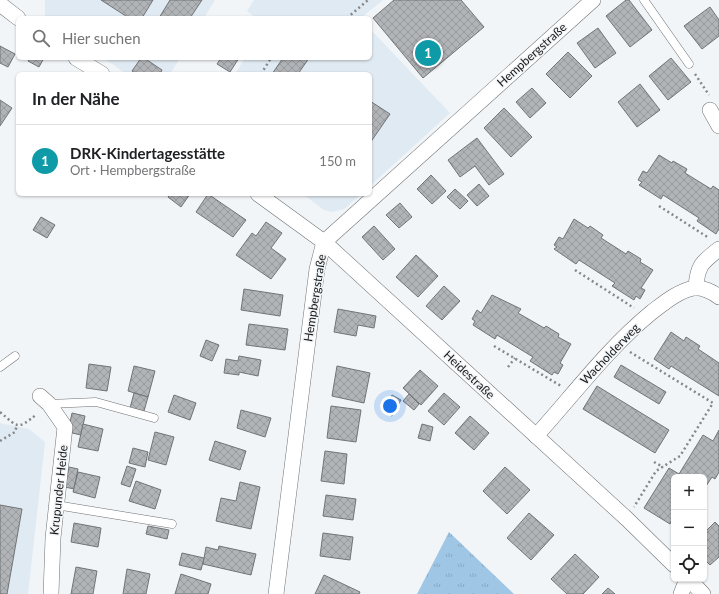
<!DOCTYPE html>
<html lang="de">
<head>
<meta charset="utf-8">
<style>
	:root { --surface:#fff; --page:#f2f2f2; --text:#202124; --muted:#757577; --line:#e0e0e0; --accent:#db2777 }
	body { margin:0; font-family:Lato,sans-serif; background:var(--page); color:var(--text) }
	.controls { position:absolute; right:12px; bottom:12px; display:grid; overflow:hidden; border-radius:6px; box-shadow:0 1px 3px #0004 }
	.controls button { width:36px; height:36px; display:grid; place-items:center; padding:0; border:0; border-bottom:1px solid var(--line); background:var(--surface); color:var(--text); font:20px sans-serif }
	.you { position:absolute; left:390px; top:406px; width:14px; height:14px; margin:-10px; border:3px solid #fff; border-radius:50%; background:#1a73e8; box-shadow:0 0 0 6px #1a73e833 }
	.badge { display:grid; place-items:center; width:26px; height:26px; border-radius:50%; background:var(--accent); color:#fff; font-size:13px; font-weight:700 }
	.pin { position:absolute; translate:-50% -50%; border:2px solid #fff; box-shadow:0 1px 4px #0006 }
	.list { margin:0; padding:0; list-style:none }
	h2 { display:flex; justify-content:space-between; align-items:center; height:52px; margin:0; padding:0 16px; font-size:17px }
	h2 small { font-size:13px; font-weight:400; color:var(--muted) }
	.list li { display:grid; grid-template-columns:26px 1fr auto; gap:12px; align-items:center; box-sizing:border-box; height:72px; padding:0 16px; border-top:1px solid var(--line) }
	.list b { display:block; font-size:15px; white-space:nowrap }
	.list p { margin:0; font-size:13px; white-space:nowrap; color:var(--muted) }
	.list em { font-size:13px; font-style:normal; color:var(--muted) }
	.icon { flex:none; width:22px; height:22px; fill:none; stroke:currentColor; stroke-width:2; stroke-linecap:round; stroke-linejoin:round }
	.map { position:relative; flex:none; width:719px; height:594px; overflow:hidden }
	.search { position:absolute; background:var(--surface); box-shadow:0 1px 3px #0004; left:16px; top:16px; width:356px; height:44px; display:flex; align-items:center; gap:10px; box-sizing:border-box; padding:0 14px; border-radius:6px; color:var(--muted); font-size:15px }
	.panel { position:absolute; background:var(--surface); box-shadow:0 1px 3px #0004; left:16px; top:72px; width:356px; height:124px; border-radius:6px }
	.map>svg:first-child { display:block }
	.built { fill:#e0eaf2 }
	.grass { fill:url(#grass-tufts) }
	.building { fill:url(#building-cross-hatch); stroke:#717476 }
	.lines { fill:none; stroke-linecap:round; stroke-linejoin:round }
	.service-casing { stroke:#6f7274; stroke-width:9 }
	.minor-casing { stroke:#6f7274; stroke-width:16 }
	.path { stroke:#858789; stroke-width:2.5; stroke-dasharray:2 3; stroke-linecap:butt }
	.service { stroke:#fff; stroke-width:8 }
	.minor { stroke:#fff; stroke-width:15 }
	.labels { text-anchor:middle; stroke-width:3; stroke-linejoin:round; paint-order:stroke }
	.street-label { font-size:12px; fill:#18191a; stroke:#f2f5f8 }
</style>
</head>
<body>
<div class="map">
<svg width="719" height="594" viewBox="0 0 719 594">
	<defs>
		<pattern id="grass-tufts" width="24" height="20" patternUnits="userSpaceOnUse"><rect width="24" height="20" fill="#9fc6e5"/><path d="M3 7l-1-3M5 7V3M7 7l1-3M15 17l-1-3M17 17v-4M19 17l1-3" fill="none" stroke="#88aac4"/></pattern>
		<pattern id="building-cross-hatch" width="8" height="8" patternUnits="userSpaceOnUse"><rect width="8" height="8" fill="#b1b4b7"/><path d="M0 0l8 8M0 8l8-8" fill="none" stroke="#989a9d"/></pattern>
	</defs>
	<rect width="100%" height="100%" fill="#f2f5f8"/>
	<g class="built">
		<path d="M45,0H215L204,18H46L45,17Z"/>
		<path d="M254,0H383L361,18H256L247,11Z"/>
		<path d="M370,29L450,113L370,186V74H235L245,58H370Z"/>
		<path d="M104,58H180L170,74H126Z"/>
		<path d="M297,194H361L344,209L332,212L324,210L307,197Z"/>
		<path d="M0,423L29,429L45,442L28,594H0Z"/>
	</g>
	<path class="grass" d="M449,532L514,594H417Z"/>
	<g class="building">
		<path d="M101,0H153L142,18H129Z"/>
		<path d="M170,0H202L190,18H159Z"/>
		<path d="M394,0H461L484,27L423,78L373,18Z"/>
		<path d="M626,0H629L652,30L630,47L606,16Z"/>
		<path d="M710,7L719,20V36L702,49L684,26Z"/>
		<path d="M598,28L616,53L595,68L577,43Z"/>
		<path d="M0,46L15,54L8,67L0,63Z"/>
		<path d="M568,52L592,76L570,98L546,74Z"/>
		<path d="M30,58H44L39,67L28,61Z"/>
		<path d="M141,58H144L162,70L160,74H137L132,71Z"/>
		<path d="M221,58H239L230,72L217,64Z"/>
		<path d="M283,58H309L298,74H272Z"/>
		<path d="M671,58L691,82L668,100L649,76Z"/>
		<path d="M640,84L660,110L637,127L618,102Z"/>
		<path d="M532,88L546,103L530,118L516,102Z"/>
		<path d="M0,100L12,108L0,126Z"/>
		<path d="M370,101L390,114L370,143Z"/>
		<path d="M504,108L532,137L511,157L484,128Z"/>
		<path d="M477,138L504,174L489,185L475,166L460,177L448,160Z"/>
		<path d="M659,155L672,163L673,161L687,169L685,173L711,189L713,186L719,190V230H718L716,234L697,221L699,218L663,195L661,199L639,185L642,182L638,180L643,171L647,173Z"/>
		<path d="M431,175L446,191L432,204L417,189Z"/>
		<path d="M479,184L489,196L477,206L467,195Z"/>
		<path d="M455,189L468,201L460,209L447,197Z"/>
		<path d="M170,194H190L181,207L168,197Z"/>
		<path d="M208,194L246,220L233,237L196,212Z"/>
		<path d="M400,203L412,217L399,228L386,215Z"/>
		<path d="M41,217L55,225L47,238L33,230Z"/>
		<path d="M574,219L588,228L590,226L603,235L601,238L626,254L628,251L641,259L640,262L653,270L641,288L645,290L640,299L636,296L634,300L612,286L615,283L579,260L576,264L554,249L557,247L554,245L559,237L563,239Z"/>
		<path d="M266,222L282,233L271,248L286,259L271,279L236,255L252,233L256,236Z"/>
		<path d="M374,226L395,249L383,260L362,237Z"/>
		<path d="M416,255L438,276L418,297L396,277Z"/>
		<path d="M444,286L460,301L442,320L426,306Z"/>
		<path d="M244,289L283,295L280,316L241,310Z"/>
		<path d="M492,295L521,309L518,313L544,328L546,326L559,334L558,337L571,344L560,363L563,365L558,374L554,372L552,375L530,361L533,357L497,335L495,339L473,325L475,321L472,319L477,310L481,313Z"/>
		<path d="M338,309L376,316L374,328L358,325L356,336L334,332Z"/>
		<path d="M249,324L288,329L285,350L246,345Z"/>
		<path d="M671,332L684,341L686,337L700,346L698,349L719,363V396L671,366L669,369L654,359Z"/>
		<path d="M206,340L219,345L212,361L200,356Z"/>
		<path d="M239,356L261,360L258,376L239,372V375L224,373L226,359L238,361Z"/>
		<path d="M89,364L111,367L107,391L86,388Z"/>
		<path d="M621,365L666,392L659,404L614,377Z"/>
		<path d="M134,366L155,371L148,397L128,391Z"/>
		<path d="M337,366L370,373L364,403L332,396Z"/>
		<path d="M420,370L438,386L421,405L403,388Z"/>
		<path d="M597,386L669,430L655,453L583,409Z"/>
		<path d="M134,393L148,397L144,411L130,408Z"/>
		<path d="M444,393L460,407L444,425L428,411Z"/>
		<path d="M409,394L419,404L414,410L403,401Z"/>
		<path d="M174,395L196,403L190,420L168,412Z"/>
		<path d="M392,395L401,400L392,416L382,411Z"/>
		<path d="M331,406L361,410L356,442L327,438Z"/>
		<path d="M241,410L271,418L265,437L237,428Z"/>
		<path d="M72,413L85,416L81,435L68,432Z"/>
		<path d="M470,416L489,433L474,450L455,433Z"/>
		<path d="M83,424L103,429L98,451L78,447Z"/>
		<path d="M422,424L433,427L430,441L418,438Z"/>
		<path d="M719,430V472L715,479L712,477L704,489V477H674V516L670,524L644,508L669,468L679,474L703,435L713,441Z"/>
		<path d="M155,432L174,437L166,465L148,460Z"/>
		<path d="M215,441L246,451L240,470L209,460Z"/>
		<path d="M133,448L148,452L145,467L129,463Z"/>
		<path d="M325,451L347,454L344,484L321,481Z"/>
		<path d="M127,466L136,469L130,487L121,484Z"/>
		<path d="M69,467L78,469L74,489L65,487Z"/>
		<path d="M505,467L530,490L507,514L483,491Z"/>
		<path d="M78,472L100,477L95,498L73,492Z"/>
		<path d="M136,481L161,490L155,509L129,501Z"/>
		<path d="M240,482L260,487L251,529L216,521L221,498L236,501Z"/>
		<path d="M326,495L356,499L353,520L323,516Z"/>
		<path d="M0,505L22,509L7,594H0Z"/>
		<path d="M529,513L554,535L531,560L507,538Z"/>
		<path d="M715,522L719,526V557L710,565L704,559V533Z"/>
		<path d="M74,523L101,528L98,547L71,542Z"/>
		<path d="M148,526L169,530L167,539L146,534Z"/>
		<path d="M323,533L353,537L350,560L320,556Z"/>
		<path d="M219,546L256,554L251,575L203,564L206,547L218,550Z"/>
		<path d="M182,553L204,558L201,570L179,565Z"/>
		<path d="M575,554L599,577L583,594H567L551,579Z"/>
		<path d="M76,567L97,571L93,594H71Z"/>
		<path d="M127,569L150,574L146,594H123Z"/>
		<path d="M181,574L211,584L208,594H175Z"/>
		<path d="M324,575L360,592L359,594H315Z"/>
		<path d="M608,588L615,594H602Z"/>
	</g>
	<g class="lines">
		<defs>
			<g id="service">
				<path d="M644,0L689,64"/>
				<path d="M0,367L15,356"/>
				<path d="M49,404L96,402L154,418"/>
				<path d="M56,505L172,524"/>
			</g>
			<g id="minor">
				<path d="M0,4L18,18"/>
				<path d="M76,58L102,74"/>
				<path d="M710,110L719,126"/>
				<path d="M258,194L324,242L627,519L674,565"/>
				<path d="M696,288C697,266 702,262 719,249"/>
				<path d="M40,396L49,404L65,427L53,538L51,594"/>
				<path d="M536,436C574,394 608,348 652,312C664,303 678,291 694,288C702,287 713,292 719,297"/>
				<path d="M689,579L703,594"/>
				<path d="M276,594L317,269L324,242L593,0"/>
				<path d="M681,594L687,579"/>
			</g>
		</defs>
		<use href="#service" class="service-casing"/>
		<use href="#minor" class="minor-casing"/>
		<g class="path">
			<path d="M347,18L368,0"/>
			<path d="M261,74L271,58"/>
			<path d="M695,74L709,95"/>
			<path d="M659,206L709,238"/>
			<path d="M575,270L634,308"/>
			<path d="M494,346L561,386"/>
			<path d="M630,352L713,403L680,456L656,471L634,507"/>
			<path d="M508,367L515,358"/>
			<path d="M0,412C19,428 17,430 37,414"/>
			<path d="M0,441L15,432L17,425"/>
			<path d="M654,462L663,467"/>
		</g>
		<use href="#service" class="service"/>
		<use href="#minor" class="minor"/>
	</g>
	<g class="labels">
		<g class="street-label">
			<text transform="translate(532 55) rotate(-42)" y="4">Hempbergstraße</text>
			<text transform="translate(315 298) rotate(-81)" y="4">Hempbergstraße</text>
			<text transform="translate(610 354) rotate(-46)" y="4">Wacholderweg</text>
			<text transform="translate(469 375) rotate(43)" y="4">Heidestraße</text>
			<text transform="translate(59 490) rotate(-84)" y="4">Krupunder Heide</text>
		</g>
	</g>
</svg>
<div class="controls">
<button>+</button>
<button>−</button>
<button><svg class="icon" aria-label="locate" viewBox="0 0 24 24"><circle cx="12" cy="12" r="6"/><path d="M12 2v4M12 18v4M2 12h4M18 12h4"/></svg></button>
</div>
<div class="you"></div>
<div class="pin badge" style="left:428px;top:53px;background:#0f9aa8">1</div>
<div class="search"><svg class="icon" aria-label="search" viewBox="0 0 24 24"><circle cx="10" cy="10" r="6"/><path d="M15 15l6 6"/></svg>Hier suchen</div>
<section class="panel">
<h2>In der Nähe<small></small></h2>
<ul class="list">
<li><span class="badge" style="background:#0f9aa8">1</span><div><b>DRK-Kindertagesstätte</b><p>Ort · Hempbergstraße</p></div><em>150 m</em></li>
</ul>
</section>
</div>
</body>
</html>
